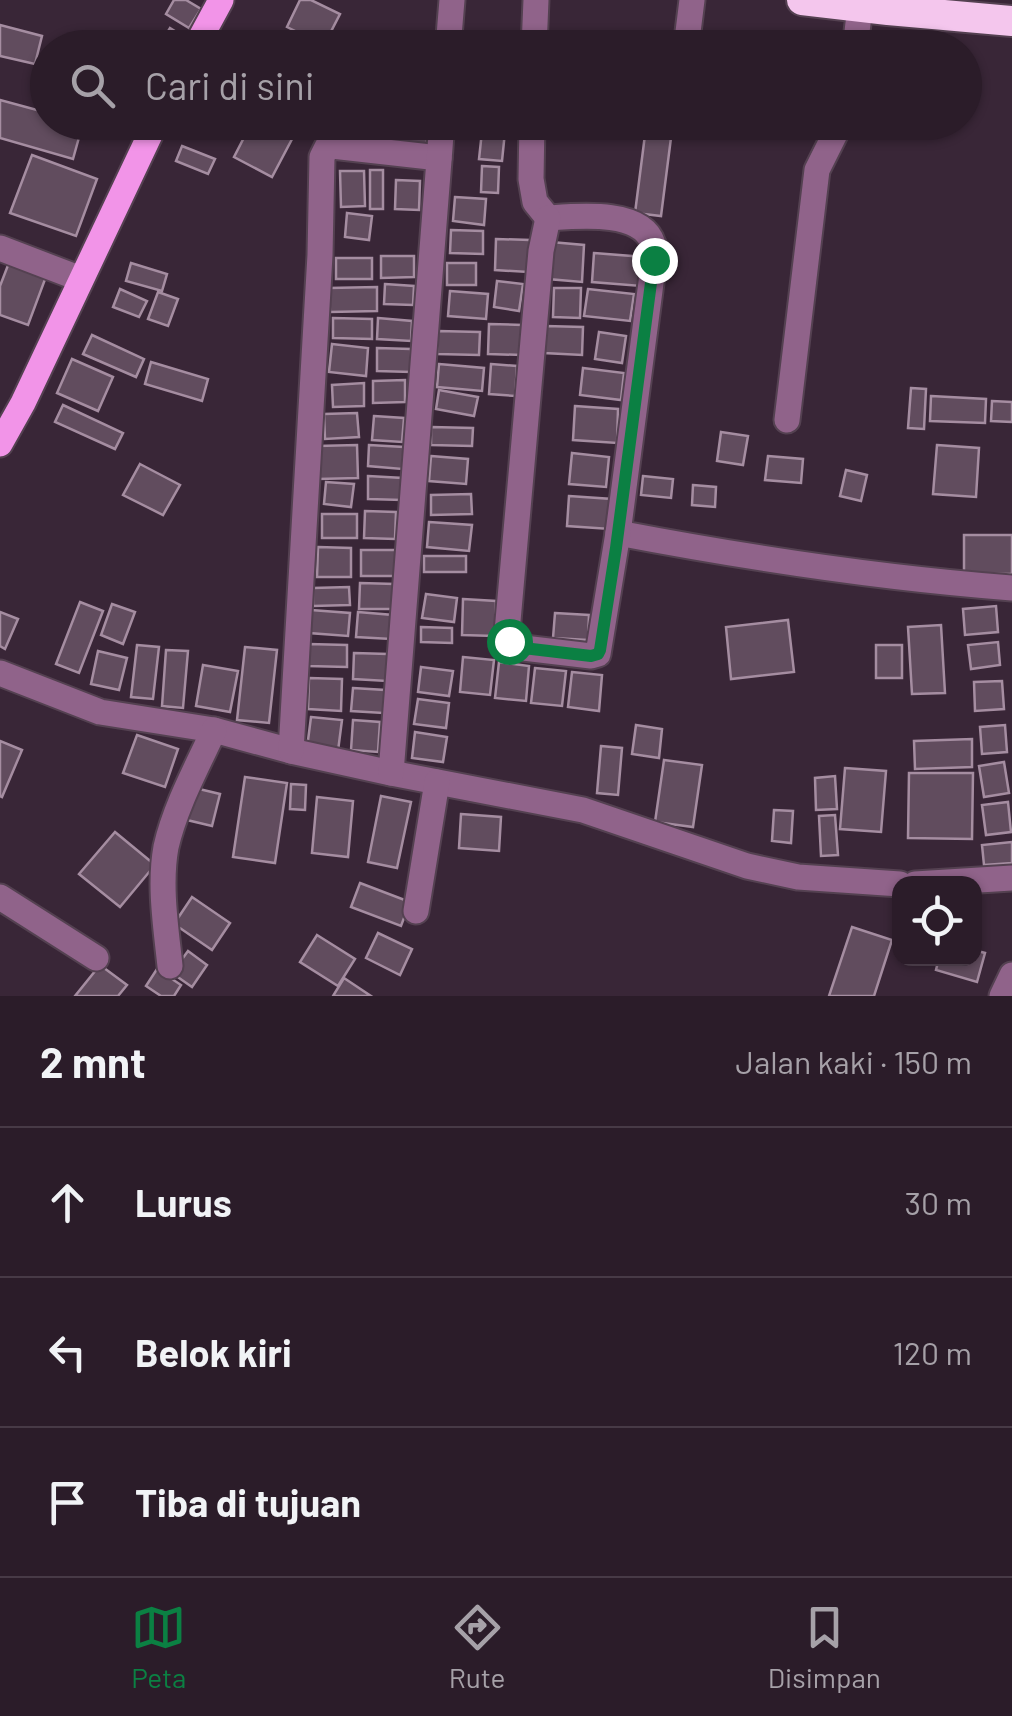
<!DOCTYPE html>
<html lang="id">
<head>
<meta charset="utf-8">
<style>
	:root { --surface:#2b1c29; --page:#372935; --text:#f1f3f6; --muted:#a6a1a8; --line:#473a46; --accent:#0b8043 }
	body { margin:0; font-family:Barlow,sans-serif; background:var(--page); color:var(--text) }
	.controls { position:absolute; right:30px; bottom:30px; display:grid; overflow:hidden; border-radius:20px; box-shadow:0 2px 8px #0004 }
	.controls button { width:90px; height:90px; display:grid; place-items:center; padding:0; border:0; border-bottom:2px solid var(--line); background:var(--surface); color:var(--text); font:50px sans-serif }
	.stop { position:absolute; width:30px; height:30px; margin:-22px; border:8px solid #0b8043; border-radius:50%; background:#fff }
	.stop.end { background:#0b8043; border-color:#fff; box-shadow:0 2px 10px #0008 }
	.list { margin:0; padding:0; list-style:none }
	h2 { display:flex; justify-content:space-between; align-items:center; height:130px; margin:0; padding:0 40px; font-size:42px }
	h2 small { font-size:32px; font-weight:400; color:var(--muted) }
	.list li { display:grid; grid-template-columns:65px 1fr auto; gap:30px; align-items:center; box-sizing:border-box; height:150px; padding:0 40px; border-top:2px solid var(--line) }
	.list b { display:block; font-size:38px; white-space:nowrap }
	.list em { font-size:32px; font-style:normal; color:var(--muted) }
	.icon { flex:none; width:55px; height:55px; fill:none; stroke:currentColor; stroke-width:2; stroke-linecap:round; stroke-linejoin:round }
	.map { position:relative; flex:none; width:1012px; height:996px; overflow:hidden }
	.search { position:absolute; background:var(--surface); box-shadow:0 2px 8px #0004; left:30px; right:30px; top:30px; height:110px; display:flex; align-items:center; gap:25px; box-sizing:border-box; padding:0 35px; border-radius:55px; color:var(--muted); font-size:38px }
	.sheet { height:580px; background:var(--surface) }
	nav { display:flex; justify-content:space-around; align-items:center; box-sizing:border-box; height:140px; border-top:2px solid var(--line); background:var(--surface); font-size:28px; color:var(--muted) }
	nav a { display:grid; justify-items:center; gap:5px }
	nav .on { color:var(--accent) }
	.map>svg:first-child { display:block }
	.building { fill:#614c5e; stroke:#a58da1; stroke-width:2.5 }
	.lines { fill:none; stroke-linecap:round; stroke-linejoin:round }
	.minor-casing { stroke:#544151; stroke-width:29 }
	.major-casing { stroke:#544151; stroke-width:29 }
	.highway-casing { stroke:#544151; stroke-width:34 }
	.minor { stroke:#90638a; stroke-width:25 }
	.major { stroke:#f294e8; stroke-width:25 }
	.highway { stroke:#f4c6ed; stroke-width:30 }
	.route { stroke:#0b8043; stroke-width:12 }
</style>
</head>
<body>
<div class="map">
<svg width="1012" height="996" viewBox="0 0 1012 996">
	<rect width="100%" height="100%" fill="#392637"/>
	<g class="building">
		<path d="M174,0H186L201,9L189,28L166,14Z"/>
		<path d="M300,0H311L340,14L324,45L287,27Z"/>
		<path d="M0,25L42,36L35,64L0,56Z"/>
		<path d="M170,28L186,38L181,48H158Z"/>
		<path d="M0,100L48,113V122L83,123L73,159L0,138Z"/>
		<path d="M252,122H301L272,177L234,157Z"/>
		<path d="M365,122H393L394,145L367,146Z"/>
		<rect x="398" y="122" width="29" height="27"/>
		<path d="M483,122H506L502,161L479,159Z"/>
		<path d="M646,127L672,130L661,216L635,213Z"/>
		<path d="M182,146L215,159L208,174L176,161Z"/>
		<path d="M32,155L97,179L76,236L10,213Z"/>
		<path d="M482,166L499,167L498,193L481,192Z"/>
		<rect x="370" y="170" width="13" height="39"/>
		<path d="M340,171H364L365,206L341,207Z"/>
		<path d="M396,180L420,181L419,210L395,209Z"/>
		<path d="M455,197L486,199L484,225L453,221Z"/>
		<path d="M347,213L372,216L369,240L345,237Z"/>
		<path d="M451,230L483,231V254L450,253Z"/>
		<path d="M496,239L530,240L528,272L495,270Z"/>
		<path d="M551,242L584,245L582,282L548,279Z"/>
		<path d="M594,253L644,257L641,286L592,282Z"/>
		<path d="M381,256H414V277L381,278Z"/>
		<rect x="336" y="258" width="36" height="21"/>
		<path d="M10,260L47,274L28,325L0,315V286Z"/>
		<path d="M131,263L167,274L162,291L126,281Z"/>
		<rect x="447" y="263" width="29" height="22"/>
		<path d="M497,281L523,284L519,311L494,307Z"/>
		<path d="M385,284L414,286L413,305L384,304Z"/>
		<path d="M377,287V311L330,312L329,288Z"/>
		<path d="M554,288H581L580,318L553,317Z"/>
		<path d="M120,289L147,301L139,317L113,307Z"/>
		<path d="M588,289L634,294L630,321L584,316Z"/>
		<path d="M450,291L488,294L486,319L448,316Z"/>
		<path d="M158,292L178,299L168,326L148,319Z"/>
		<path d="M333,318L372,319V339L333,338Z"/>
		<path d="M378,318L412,321L411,341L377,339Z"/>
		<path d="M489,324L523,325L522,355L488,354Z"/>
		<path d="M545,326L583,327L582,355L544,353Z"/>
		<path d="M438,331L480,332L479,355L437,354Z"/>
		<path d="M599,332L626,336L622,363L595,359Z"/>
		<path d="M92,335L144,359L136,377L83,354Z"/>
		<path d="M332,344L368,348L366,376L329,372Z"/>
		<path d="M377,348L411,349V372L377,371Z"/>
		<path d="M72,359L113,377L98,411L57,393Z"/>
		<path d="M151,362L208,379L202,401L145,384Z"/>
		<path d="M439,364L484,368L482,391L437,387Z"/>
		<path d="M491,364L517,366L515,396L489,394Z"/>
		<path d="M583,368L624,373L621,400L580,395Z"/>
		<path d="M405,380V402L373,403V381Z"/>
		<path d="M364,383V406L333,407L332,385Z"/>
		<path d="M911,388L926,389L924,429L908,428Z"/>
		<path d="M439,390L478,397L474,416L436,409Z"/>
		<path d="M931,396L986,399L985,423L930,421Z"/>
		<path d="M992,401L1012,402V422L991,421Z"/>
		<path d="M63,405L123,433L115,449L55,422Z"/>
		<path d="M575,406L618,409L617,443L573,440Z"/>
		<path d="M357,413L359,437L325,439L324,414Z"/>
		<path d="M374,416L404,418L402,442L372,440Z"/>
		<path d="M431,427L473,428L472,446L431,445Z"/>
		<path d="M721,432L748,436L743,465L717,461Z"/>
		<path d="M357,445L358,478L318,479L317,446Z"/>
		<path d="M369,445L404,447L402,469L368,466Z"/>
		<path d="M937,445L979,448L976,497L933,494Z"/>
		<path d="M572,453L609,457L606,487L569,484Z"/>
		<path d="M431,456L468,459L466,484L429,481Z"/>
		<path d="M768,456L803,459L801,483L765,480Z"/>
		<path d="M140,464L180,485L163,515L123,495Z"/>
		<path d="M846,470L867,475L861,501L840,496Z"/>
		<path d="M368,476L403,478L402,500L368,499Z"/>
		<path d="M643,476L673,479L671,498L641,495Z"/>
		<path d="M326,482L354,484L351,507L324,504Z"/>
		<path d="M693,485L716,487L715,507L692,505Z"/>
		<path d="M471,494L472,514L431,515V495Z"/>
		<path d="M569,496L612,499L610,529L567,526Z"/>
		<path d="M365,511L396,512L395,539L364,538Z"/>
		<rect x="322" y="514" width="35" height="24"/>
		<path d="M429,522L472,525L469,551L427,547Z"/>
		<rect x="964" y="535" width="48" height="39"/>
		<path d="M318,547L351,548V577H317Z"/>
		<rect x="361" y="550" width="37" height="26"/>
		<rect x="424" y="556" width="42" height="16"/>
		<path d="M360,583L395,584V609H359Z"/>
		<path d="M349,587L350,605L313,606V588Z"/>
		<path d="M426,594L457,598L454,622L422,618Z"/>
		<path d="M463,599L496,601L495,636L462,635Z"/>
		<path d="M80,602L103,611L79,673L56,664Z"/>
		<path d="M112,604L135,612L123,644L101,635Z"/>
		<path d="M996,606L998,632L965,635L963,609Z"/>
		<path d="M311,610L350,613L348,636L309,633Z"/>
		<path d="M0,612L18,619L5,649L0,646Z"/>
		<path d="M358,612L393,615L391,639L356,637Z"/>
		<path d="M555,613L589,615L588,640L553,638Z"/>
		<path d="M788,620L794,672L731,679L726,627Z"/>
		<path d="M941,625L945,693L912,694L908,627Z"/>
		<path d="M421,627L452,628V643L421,642Z"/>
		<path d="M998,642L1000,665L971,669L968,645Z"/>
		<path d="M308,644L347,645V667L308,666Z"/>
		<path d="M137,645L159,647L153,699L131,697Z"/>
		<rect x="876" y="645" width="26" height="33"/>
		<path d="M245,647L277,650L269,723L237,720Z"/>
		<path d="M166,650L188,651L183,708L162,706Z"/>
		<path d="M98,651L127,658L119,690L91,684Z"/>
		<path d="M354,653L388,654L387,681L353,679Z"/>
		<path d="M463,657L494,660L490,695L460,692Z"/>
		<path d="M499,662L529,666L526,701L495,698Z"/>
		<path d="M203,665L238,671L230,712L196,706Z"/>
		<path d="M421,667L453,671L449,696L418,692Z"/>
		<path d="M535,668L566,671L562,706L531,703Z"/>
		<path d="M572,672L602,675L599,711L568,707Z"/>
		<path d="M309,678L342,679L341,711L308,709Z"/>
		<path d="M1002,681L1004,709L975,711L974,682Z"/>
		<path d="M353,688L385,690L383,713L351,711Z"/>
		<path d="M418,699L449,703L446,728L414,724Z"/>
		<path d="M311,717L342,720L338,751L307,748Z"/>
		<path d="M353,720L380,722L378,752L351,750Z"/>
		<path d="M636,725L662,729L659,758L632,754Z"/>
		<path d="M1005,725L1007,752L982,754L980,727Z"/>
		<path d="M415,732L447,737L443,762L412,758Z"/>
		<path d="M137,735L178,749L165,787L123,773Z"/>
		<path d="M972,739V767L915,769L914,741Z"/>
		<path d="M0,741L22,750L2,797L0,796Z"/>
		<path d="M601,746L622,748L618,795L597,793Z"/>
		<path d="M664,760L702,765L693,827L655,822Z"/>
		<path d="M1004,762L1009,793L984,797L979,766Z"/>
		<path d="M845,768L886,771L881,832L840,829Z"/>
		<path d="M909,773H973L972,839L908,838Z"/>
		<path d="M835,776L837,809L816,810L815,778Z"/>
		<path d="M245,777L287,783L275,863L233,857Z"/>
		<path d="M291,784L306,785L305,810L290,809Z"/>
		<path d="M195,788L220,794L212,826L187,820Z"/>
		<path d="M381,796L411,802L397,868L368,862Z"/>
		<path d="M317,797L353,801L348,857L312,853Z"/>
		<path d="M1008,802L1011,832L986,835L982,805Z"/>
		<path d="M774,810L793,811L791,843L772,841Z"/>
		<path d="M461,814L501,817L499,851L459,848Z"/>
		<path d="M835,815L838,855L821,856L819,816Z"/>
		<path d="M115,832L155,865L120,907L79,874Z"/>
		<path d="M1012,842V863L984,865L982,845Z"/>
		<path d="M360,883L410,902L401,926L351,907Z"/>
		<path d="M192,897L230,923L212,950L174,924Z"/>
		<path d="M852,927L892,940L874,996H829Z"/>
		<path d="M378,933L412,949L400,975L366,958Z"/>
		<path d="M317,935L355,959L338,986L300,962Z"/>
		<path d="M974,950L985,953L977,982L936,970L939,958H974Z"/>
		<path d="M188,951L207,965L192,987L172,973Z"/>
		<path d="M100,965L127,985L118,996H75Z"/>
		<path d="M157,969L181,985L174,996H161L146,986Z"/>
		<path d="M344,978L371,996H333Z"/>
	</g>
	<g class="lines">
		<defs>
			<g id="minor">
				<path d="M448,48L452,0"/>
				<path d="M534,48L536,0"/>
				<path d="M686,48L692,0"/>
				<path d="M855,48L860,7"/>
				<path d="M532,122L531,179L535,202L548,218C577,216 642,209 653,244C655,249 654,255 654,260L618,533C749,558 880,578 1012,588"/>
				<path d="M548,218L541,251L507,632L509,641L515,647L591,656L598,654L618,533"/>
				<path d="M0,248L81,279"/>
				<path d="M787,420L817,170L841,122"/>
				<path d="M0,673L100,712L214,730L291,751L391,773L583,810L747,866L798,877L900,884"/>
				<path d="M291,751L320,255L322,157L327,147L332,146L439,158"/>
				<path d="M391,773L442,122"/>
				<path d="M915,884L1012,878"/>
				<path d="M0,897L96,958"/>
				<path d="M416,911L437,782"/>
				<path d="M170,966C166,928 159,885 166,847C175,807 197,767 214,730"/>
				<path d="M1002,996L1012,975"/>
			</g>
			<g id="major">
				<path d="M195,48L221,0"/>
				<path d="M0,444L23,403L156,122"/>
			</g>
			<path id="highway" d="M802,0L888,10L1012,21"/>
		</defs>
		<use href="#minor" class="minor-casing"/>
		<use href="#major" class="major-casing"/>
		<use href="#highway" class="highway-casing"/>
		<use href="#minor" class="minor"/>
		<use href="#major" class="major"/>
		<use href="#highway" class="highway"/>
	</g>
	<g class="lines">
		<path class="route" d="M509,641L515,647L591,656L598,654L600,650L616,548L654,260"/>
	</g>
</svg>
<div class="controls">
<button><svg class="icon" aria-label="locate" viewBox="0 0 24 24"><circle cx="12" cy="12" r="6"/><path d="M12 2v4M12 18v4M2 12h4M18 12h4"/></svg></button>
</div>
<div class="stop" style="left:509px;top:641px"></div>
<div class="stop end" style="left:654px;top:260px"></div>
<div class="search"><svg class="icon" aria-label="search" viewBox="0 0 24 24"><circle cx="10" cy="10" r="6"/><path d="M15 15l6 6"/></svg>Cari di sini</div>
</div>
<section class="sheet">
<h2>2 mnt<small>Jalan kaki · 150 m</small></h2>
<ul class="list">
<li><svg class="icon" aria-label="ahead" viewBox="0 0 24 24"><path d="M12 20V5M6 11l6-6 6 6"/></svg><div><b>Lurus</b></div><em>30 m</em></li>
<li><svg class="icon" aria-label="left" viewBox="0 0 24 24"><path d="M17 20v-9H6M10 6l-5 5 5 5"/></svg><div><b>Belok kiri</b></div><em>120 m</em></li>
<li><svg class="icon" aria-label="arrive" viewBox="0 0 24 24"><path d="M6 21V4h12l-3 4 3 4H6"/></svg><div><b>Tiba di tujuan</b></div></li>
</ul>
</section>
<nav>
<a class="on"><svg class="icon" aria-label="map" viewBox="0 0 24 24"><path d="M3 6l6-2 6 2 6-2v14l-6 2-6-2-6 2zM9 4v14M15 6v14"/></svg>Peta</a>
<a><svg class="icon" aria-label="directions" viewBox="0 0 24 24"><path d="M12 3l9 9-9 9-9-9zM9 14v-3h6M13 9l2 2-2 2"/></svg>Rute</a>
<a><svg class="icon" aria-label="saved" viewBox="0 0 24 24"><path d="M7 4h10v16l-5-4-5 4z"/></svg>Disimpan</a>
</nav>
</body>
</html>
